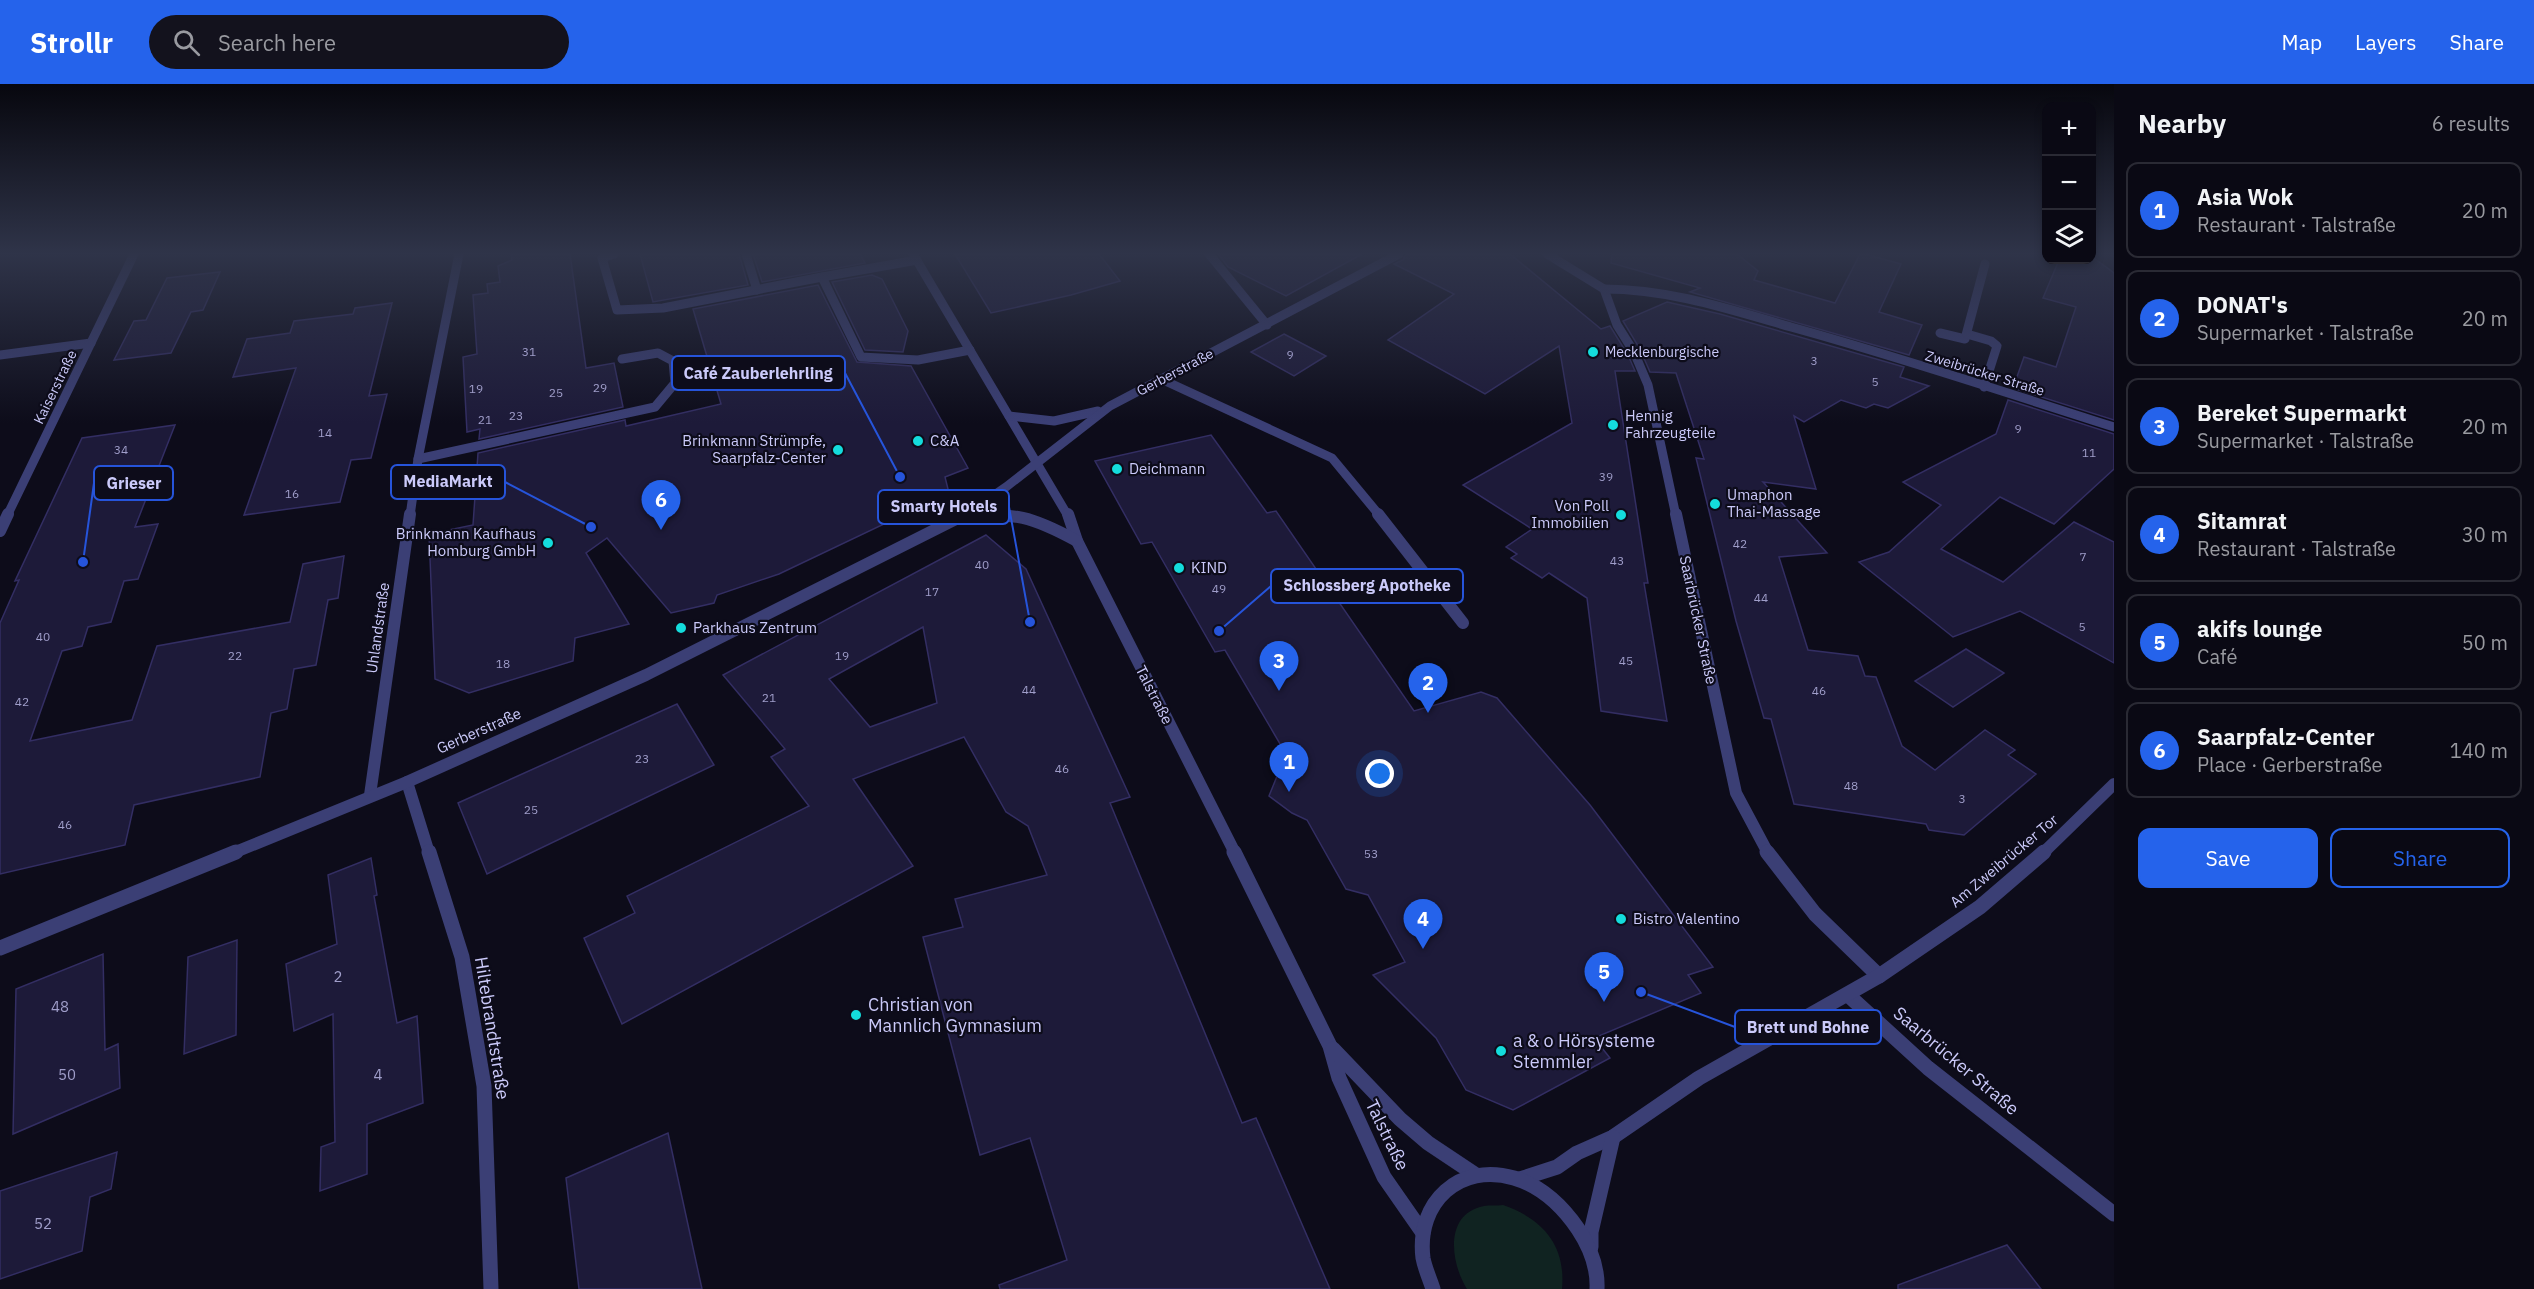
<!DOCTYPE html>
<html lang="en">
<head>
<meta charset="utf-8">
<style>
	:root { --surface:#0a0914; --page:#13121d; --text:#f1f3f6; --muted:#999aa0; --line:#2a2a34; --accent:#2563eb }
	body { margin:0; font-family:"IBM Plex Sans",sans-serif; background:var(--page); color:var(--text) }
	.controls { position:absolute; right:18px; top:18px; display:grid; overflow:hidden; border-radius:12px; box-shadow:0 3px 9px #0003 }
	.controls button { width:54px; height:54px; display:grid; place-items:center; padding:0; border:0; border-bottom:2px solid var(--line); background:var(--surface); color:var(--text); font:30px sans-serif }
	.you { position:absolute; left:1380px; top:690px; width:21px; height:21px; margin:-15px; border:4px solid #fff; border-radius:50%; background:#1a73e8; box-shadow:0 0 0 9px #1a73e833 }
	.badge { display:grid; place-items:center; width:39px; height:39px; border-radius:50%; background:var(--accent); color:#fff; font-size:20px; font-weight:700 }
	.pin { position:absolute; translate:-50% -50px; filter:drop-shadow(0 2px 3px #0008) }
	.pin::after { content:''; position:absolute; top:32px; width:21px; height:18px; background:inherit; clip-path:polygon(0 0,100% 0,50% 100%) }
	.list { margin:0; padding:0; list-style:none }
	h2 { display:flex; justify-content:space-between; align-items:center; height:78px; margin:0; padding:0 24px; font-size:26px }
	h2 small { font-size:20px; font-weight:400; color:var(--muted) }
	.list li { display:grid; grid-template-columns:39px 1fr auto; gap:18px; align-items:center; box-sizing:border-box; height:96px; margin:0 12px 12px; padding:0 12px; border:2px solid var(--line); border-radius:12px }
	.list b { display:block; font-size:22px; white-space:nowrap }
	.list p { margin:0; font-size:20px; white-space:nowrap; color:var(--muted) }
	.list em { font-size:20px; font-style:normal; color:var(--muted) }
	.actions { display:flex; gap:12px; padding:18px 24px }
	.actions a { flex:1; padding:14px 0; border:2px solid var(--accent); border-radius:12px; text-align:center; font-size:21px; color:var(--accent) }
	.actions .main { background:var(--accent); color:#fff }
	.icon { flex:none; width:33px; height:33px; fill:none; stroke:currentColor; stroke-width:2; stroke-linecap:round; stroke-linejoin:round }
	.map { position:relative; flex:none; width:2114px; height:1205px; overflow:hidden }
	header { display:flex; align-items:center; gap:36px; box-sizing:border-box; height:84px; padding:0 30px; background:var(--accent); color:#fff }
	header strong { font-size:28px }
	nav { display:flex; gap:33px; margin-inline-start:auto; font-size:21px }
	.search { width:420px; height:54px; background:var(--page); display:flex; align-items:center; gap:15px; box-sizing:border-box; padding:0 21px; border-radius:33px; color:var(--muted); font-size:22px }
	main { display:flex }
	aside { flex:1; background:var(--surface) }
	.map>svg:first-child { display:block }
	.green { fill:#102321 }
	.building { fill:#1d1a39; stroke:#332e63; stroke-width:1.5; fill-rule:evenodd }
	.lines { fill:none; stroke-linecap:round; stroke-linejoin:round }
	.lane-far1 { stroke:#3b3f75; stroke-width:9 }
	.lane { stroke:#3b3f75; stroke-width:12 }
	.street-far2 { stroke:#3b3f75; stroke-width:9 }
	.street-far1 { stroke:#3b3f75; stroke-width:12 }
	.street { stroke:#3b3f75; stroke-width:15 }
	.poi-dot { fill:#14dcdc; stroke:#0d0c1a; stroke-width:2 }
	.labels { text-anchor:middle; stroke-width:4.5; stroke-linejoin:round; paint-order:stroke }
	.number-label { font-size:12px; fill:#a09eca }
	.far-poi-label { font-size:14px; fill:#cbcafa; stroke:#0d0c1a; text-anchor:start }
	.far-street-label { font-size:14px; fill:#cbcafa; stroke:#0d0c1a }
	.poi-label { font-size:15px; fill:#cbcafa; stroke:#0d0c1a; text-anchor:start }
	.street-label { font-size:15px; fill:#cbcafa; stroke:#0d0c1a }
	.near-number-label { font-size:15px; fill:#a09eca }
	.near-poi-label { font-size:18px; fill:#cbcafa; stroke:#0d0c1a; text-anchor:start }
	.near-street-label { font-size:18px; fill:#cbcafa; stroke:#0d0c1a }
	.leader { fill:none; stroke:#2654da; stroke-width:2 }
	.callout-dot { fill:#2654da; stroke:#0d0c1a; stroke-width:2 }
	.callout { fill:#0d0c1a; stroke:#2654da; stroke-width:2 }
	.callout-label { font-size:16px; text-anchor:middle; font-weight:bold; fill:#cbcafa }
</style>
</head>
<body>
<header>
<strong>Strollr</strong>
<div class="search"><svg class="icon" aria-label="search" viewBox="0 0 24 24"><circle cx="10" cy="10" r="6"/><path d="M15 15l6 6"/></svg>Search here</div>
<nav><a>Map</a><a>Layers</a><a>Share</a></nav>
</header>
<main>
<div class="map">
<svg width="2114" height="1205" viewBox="0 0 2114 1205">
	<rect width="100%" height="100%" fill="#0d0c1a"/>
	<path class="green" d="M1503,1121C1543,1135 1566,1161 1562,1205H1467C1451,1180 1443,1130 1484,1122C1489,1121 1497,1122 1503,1121Z"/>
	<g class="building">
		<path d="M511,170H570L586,284L614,279L623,323L479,355L480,345L467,348L463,273L477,270L473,211L488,209L487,200L500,198L498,182L512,176Z"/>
		<path d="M640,170H739L748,201L653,218Z"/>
		<path d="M753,170H860L865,179L762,198Z"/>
		<path d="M955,170H1099L1120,197L1071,211L991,229Z"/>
		<path d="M1218,170H1362L1286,212L1228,183Z"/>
		<path d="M1406,170H1510L1601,245L1610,242L1628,271L1635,287H1615L1648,499H1644L1667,637L1601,627L1587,514L1549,489L1542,494L1511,474L1517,470L1506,463L1532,445L1463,401L1572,339L1559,262L1485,310L1388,256L1454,210L1394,180L1403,176Z"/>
		<path d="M1612,170H1737L1758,187L1754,196L1835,219L1860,170H1865L1901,180L1879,228L1922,241L1909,271L1690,208L1700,204L1611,179Z"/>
		<path d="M2091,172L2114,189V336L2013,304L2024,273L2056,283L2076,223L2043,214L2059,176H2091Z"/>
		<path d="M220,188L203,226L191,228L171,269L114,276L134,237L146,236L167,194Z"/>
		<path d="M872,191L882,195L908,247L903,268L865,266L832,198Z"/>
		<path d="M818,201L857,278L911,282L968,384L945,393L949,409L779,490L717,511L714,519L671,529L607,454L586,469L629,540L575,554L573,577L469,609L435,595L429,450L473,441L478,369L625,336L626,342L721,320L693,225Z"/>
		<path d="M1667,218L1720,230L1904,283L1900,293L1929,302L1888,324L1874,320L1866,324L1841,316L1804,338L1794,332L1816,405L1763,398L1827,469L1779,473L1808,566L1858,572L1865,592L1876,593L1902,662L1935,686L1985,646L2015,666L2008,671L2036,690L1964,751L1929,746L1926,740L1794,720L1771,635L1764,634L1736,537L1696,374L1704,375L1676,289L1650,288L1640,265L1623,237Z"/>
		<path d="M392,219L369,312L387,310L371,374L351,376L340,418L244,431L296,284L233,293L247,255L290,249L294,237L353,230L355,224Z"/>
		<path d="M1284,250L1326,272L1294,292L1251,268Z"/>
		<path d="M2008,316L2114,350V385L2054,440L2000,413L1941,465L2003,498L2074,438L2114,458V579L2020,527L1953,553L1859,478L1889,468L1941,421L1903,398L1996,350Z"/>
		<path d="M175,341L135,443L158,440L138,495L124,497L111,538L88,543L82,562L62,567L30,657L132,636L157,562L290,538L303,480L344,472L338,514L328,516L316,581L294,585L287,625L271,629L260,693L134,721L125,761L0,790V539L19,496L15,497L82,354Z"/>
		<path d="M1211,351L1267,429L1276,427L1414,627L1481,608L1497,614L1590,721L1713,883L1688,891L1701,909L1594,954L1610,974L1513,1026L1466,1006L1436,954L1373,891L1405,878L1368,811L1346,805L1307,736L1292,729L1269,712L1286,670L1225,566L1215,568L1152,458L1141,460L1095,377Z"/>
		<path d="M986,451L1026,485L1130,713L1110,719L1242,1039L1256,1034L1330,1205H1000L999,1201L1067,1176L1030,1054L980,1071L923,853L963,843L955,815L1047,791L1028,742L1006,728L964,653L853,695L913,782L622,940L584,854L635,829L627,812L809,722L771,673L785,665L723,591ZM923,543L937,619L870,643L829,595Z"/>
		<path d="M1966,565L2004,589L1953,623L1915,597Z"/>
		<path d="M677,620L714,681L487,790L458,719Z"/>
		<path d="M371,774L377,811L374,812L397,939L417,932L423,1019L367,1040V1090L320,1107L321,1063L335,1058L333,930L294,947L286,880L337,860L328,791Z"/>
		<path d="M237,856L236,951L184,970L188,873Z"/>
		<path d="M103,870L105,966L118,960L120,1004L13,1050L16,905Z"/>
		<path d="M668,1049L702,1205H579L566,1094Z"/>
		<path d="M117,1068L111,1105L90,1113L82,1167L0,1195V1107Z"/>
		<path d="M2007,1161L2041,1205H1898V1201Z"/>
	</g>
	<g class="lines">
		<g class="lane-far1">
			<path d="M1940,249L1965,255L1985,180"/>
			<path d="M1967,250L1991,257L1997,262L1984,303"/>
			<path d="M1161,295L1332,374L1380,432"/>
			<path d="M418,375L655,323L675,299L673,277L658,269L622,275"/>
		</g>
		<path class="lane" d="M1378,430L1463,539"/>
		<g class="street-far2">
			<path d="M614,170L602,174L617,226L663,224L822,193"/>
			<path d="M746,170L757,206"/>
			<path d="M913,170L1068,432"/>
			<path d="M1209,170L1267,241"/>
			<path d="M1547,170L1604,205L1617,241L1634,268L1648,301L1676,432"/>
			<path d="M917,176L822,193L861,273L918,276L970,266"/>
			<path d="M1604,205C1669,205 1729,225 1791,243C1900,273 2007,309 2114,343"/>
			<path d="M0,271L91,259"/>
			<path d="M1009,332L1054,337L1098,327"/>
			<path d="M7,432L134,170"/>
			<path d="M410,432L418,375L459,170"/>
			<path d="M964,432L1006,403L1110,322L1399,170"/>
			<path d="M980,432H1018"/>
		</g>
		<g class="street-far1">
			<path d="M1068,430L1077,457L1235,769"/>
			<path d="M1676,430L1736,709L1768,769"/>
			<path d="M964,434C1014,427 1033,433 1077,457"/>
			<path d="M0,447L8,430"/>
			<path d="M407,698L429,769"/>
			<path d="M370,711L410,430"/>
			<path d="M233,769L407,698L646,591L966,430"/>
			<path d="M2043,769L2114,700"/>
		</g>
		<g class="street">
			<path d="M429,768L462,873L484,1002L491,1205"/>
			<path d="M1234,768L1330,962L1339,994L1384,1093L1423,1149"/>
			<path d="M1767,768L1815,830L1879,892"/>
			<path d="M0,864L236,768"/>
			<path d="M1848,911L1928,984L2114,1130"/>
			<path d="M1333,965L1400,1035L1428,1059L1476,1091"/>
			<path d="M1520,1095L1557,1083L1577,1069L1613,1053L1699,994L1879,892L1980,823L2044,768"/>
			<path d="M1591,1163V1148L1613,1053"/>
			<path d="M1433,1205C1430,1195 1425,1185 1423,1174C1416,1118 1460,1078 1514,1094C1541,1102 1563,1123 1578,1145C1590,1163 1598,1183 1597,1205"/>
		</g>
	</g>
	<linearGradient id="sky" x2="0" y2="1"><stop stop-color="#07070e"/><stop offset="0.5" stop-color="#2f3449"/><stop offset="1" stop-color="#2f3449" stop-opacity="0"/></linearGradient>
	<rect width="2114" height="339" fill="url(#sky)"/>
	<g class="poi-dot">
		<circle cx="1593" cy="268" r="6"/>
		<circle cx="1613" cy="341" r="6"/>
		<circle cx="918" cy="357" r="6"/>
		<circle cx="838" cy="366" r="6"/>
		<circle cx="1117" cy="385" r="6"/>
		<circle cx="1715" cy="420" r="6"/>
		<circle cx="1621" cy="431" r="6"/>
		<circle cx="548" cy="459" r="6"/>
		<circle cx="1179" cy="484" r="6"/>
		<circle cx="681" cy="544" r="6"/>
		<circle cx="1621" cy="835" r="6"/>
		<circle cx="856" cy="931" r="6"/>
		<circle cx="1501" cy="967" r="6"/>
	</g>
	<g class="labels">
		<g class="number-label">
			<text x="529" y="272">31</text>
			<text x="1290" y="275">9</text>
			<text x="1814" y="281">3</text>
			<text x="1875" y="302">5</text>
			<text x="600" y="308">29</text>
			<text x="476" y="309">19</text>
			<text x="556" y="313">25</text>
			<text x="516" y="336">23</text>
			<text x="485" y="340">21</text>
			<text x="2018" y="349">9</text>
			<text x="325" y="353">14</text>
			<text x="121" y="370">34</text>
			<text x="2089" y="373">11</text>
			<text x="1606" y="397">39</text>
			<text x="292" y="414">16</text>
			<text x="1740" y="464">42</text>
			<text x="2083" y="477">7</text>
			<text x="1617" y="481">43</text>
			<text x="982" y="485">40</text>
			<text x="1219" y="509">49</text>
			<text x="932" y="512">17</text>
			<text x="1761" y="518">44</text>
			<text x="2082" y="547">5</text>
			<text x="43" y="557">40</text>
			<text x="235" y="576">22</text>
			<text x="842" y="576">19</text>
			<text x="1626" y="581">45</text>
			<text x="503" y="584">18</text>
			<text x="1029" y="610">44</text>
			<text x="1819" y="611">46</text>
			<text x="769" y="618">21</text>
			<text x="22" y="622">42</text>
			<text x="642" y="679">23</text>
			<text x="1062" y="689">46</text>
			<text x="1851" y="706">48</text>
			<text x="1962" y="719">3</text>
			<text x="531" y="730">25</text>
			<text x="65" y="745">46</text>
			<text x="1371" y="774">53</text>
		</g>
		<g class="far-poi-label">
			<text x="1605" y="273">Mecklenburgische</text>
		</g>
		<g class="far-street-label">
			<text transform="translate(1175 288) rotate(-28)" y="5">Gerberstraße</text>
			<text transform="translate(1985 289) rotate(17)" y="5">Zweibrücker Straße</text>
			<text transform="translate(55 303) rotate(-64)" y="5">Kaiserstraße</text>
		</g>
		<g class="poi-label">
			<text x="1625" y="337">Hennig<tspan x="1625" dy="17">Fahrzeugteile</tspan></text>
			<text x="826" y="362" text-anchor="end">Brinkmann Strümpfe,<tspan x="826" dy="17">Saarpfalz-Center</tspan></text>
			<text x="930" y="362">C&amp;A</text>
			<text x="1129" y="390">Deichmann</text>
			<text x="1727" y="416">Umaphon<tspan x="1727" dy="17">Thai-Massage</tspan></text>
			<text x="1609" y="427" text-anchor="end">Von Poll<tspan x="1609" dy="17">Immobilien</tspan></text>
			<text x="536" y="455" text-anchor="end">Brinkmann Kaufhaus<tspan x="536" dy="17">Homburg GmbH</tspan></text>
			<text x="1191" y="489">KIND</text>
			<text x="693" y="549">Parkhaus Zentrum</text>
			<text x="1633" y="840">Bistro Valentino</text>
		</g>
		<g class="street-label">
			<text transform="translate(1698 536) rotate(78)" y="5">Saarbrücker Straße</text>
			<text transform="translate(378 544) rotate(-82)" y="5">Uhlandstraße</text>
			<text transform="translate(1154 611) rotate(63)" y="5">Talstraße</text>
			<text transform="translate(479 647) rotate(-24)" y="5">Gerberstraße</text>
			<text transform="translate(2004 777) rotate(-40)" y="5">Am Zweibrücker Tor</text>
		</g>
		<g class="near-number-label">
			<text x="338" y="898">2</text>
			<text x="60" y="928">48</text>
			<text x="67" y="996">50</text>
			<text x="378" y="996">4</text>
			<text x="43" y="1145">52</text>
		</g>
		<g class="near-poi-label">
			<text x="868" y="927">Christian von<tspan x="868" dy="21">Mannlich Gymnasium</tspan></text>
			<text x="1513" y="963">a &amp; o Hörsysteme<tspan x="1513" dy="21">Stemmler</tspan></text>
		</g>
		<g class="near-street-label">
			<text transform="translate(492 944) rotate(81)" y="6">Hiltebrandtstraße</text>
			<text transform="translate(1956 977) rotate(40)" y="6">Saarbrücker Straße</text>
			<text transform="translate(1387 1051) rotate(64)" y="6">Talstraße</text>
		</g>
	</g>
	<path class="leader" d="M900 393L845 289M591 443L505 398M83 478L94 399M1030 538L1009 423M1219 547L1271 502M1641 908L1735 943"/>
	<g class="callout-dot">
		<circle cx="900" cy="393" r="6"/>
		<circle cx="591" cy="443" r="6"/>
		<circle cx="83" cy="478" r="6"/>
		<circle cx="1030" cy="538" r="6"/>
		<circle cx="1219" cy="547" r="6"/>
		<circle cx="1641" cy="908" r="6"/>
	</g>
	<g class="callout">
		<rect x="672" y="272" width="173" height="34" rx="6"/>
		<rect x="391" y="381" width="114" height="34" rx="6"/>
		<rect x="94" y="382" width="79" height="34" rx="6"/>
		<rect x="878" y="406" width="131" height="34" rx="6"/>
		<rect x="1271" y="485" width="192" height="34" rx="6"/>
		<rect x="1735" y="926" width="146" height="34" rx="6"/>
	</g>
	<g class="callout-label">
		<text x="758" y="295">Café Zauberlehrling</text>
		<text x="448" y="403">MediaMarkt</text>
		<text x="134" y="405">Grieser</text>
		<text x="944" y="428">Smarty Hotels</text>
		<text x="1367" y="507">Schlossberg Apotheke</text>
		<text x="1808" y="949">Brett und Bohne</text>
	</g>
</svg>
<div class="controls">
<button>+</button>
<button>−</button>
<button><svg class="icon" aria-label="layers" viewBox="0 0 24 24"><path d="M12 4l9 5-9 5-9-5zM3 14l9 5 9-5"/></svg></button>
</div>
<div class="you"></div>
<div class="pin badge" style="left:1289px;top:708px">1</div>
<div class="pin badge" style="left:1428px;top:629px">2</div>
<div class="pin badge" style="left:1279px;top:607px">3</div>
<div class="pin badge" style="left:1423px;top:865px">4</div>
<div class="pin badge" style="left:1604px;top:918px">5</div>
<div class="pin badge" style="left:661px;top:446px">6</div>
</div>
<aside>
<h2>Nearby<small>6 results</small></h2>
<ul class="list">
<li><span class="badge">1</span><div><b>Asia Wok</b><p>Restaurant · Talstraße</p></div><em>20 m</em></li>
<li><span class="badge">2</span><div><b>DONAT's</b><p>Supermarket · Talstraße</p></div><em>20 m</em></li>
<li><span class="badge">3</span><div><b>Bereket Supermarkt</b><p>Supermarket · Talstraße</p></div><em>20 m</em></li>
<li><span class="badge">4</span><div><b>Sitamrat</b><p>Restaurant · Talstraße</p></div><em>30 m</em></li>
<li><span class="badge">5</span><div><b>akifs lounge</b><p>Café</p></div><em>50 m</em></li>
<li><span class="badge">6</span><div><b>Saarpfalz-Center</b><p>Place · Gerberstraße</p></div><em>140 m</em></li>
</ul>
<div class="actions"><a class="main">Save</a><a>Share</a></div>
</aside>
</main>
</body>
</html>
